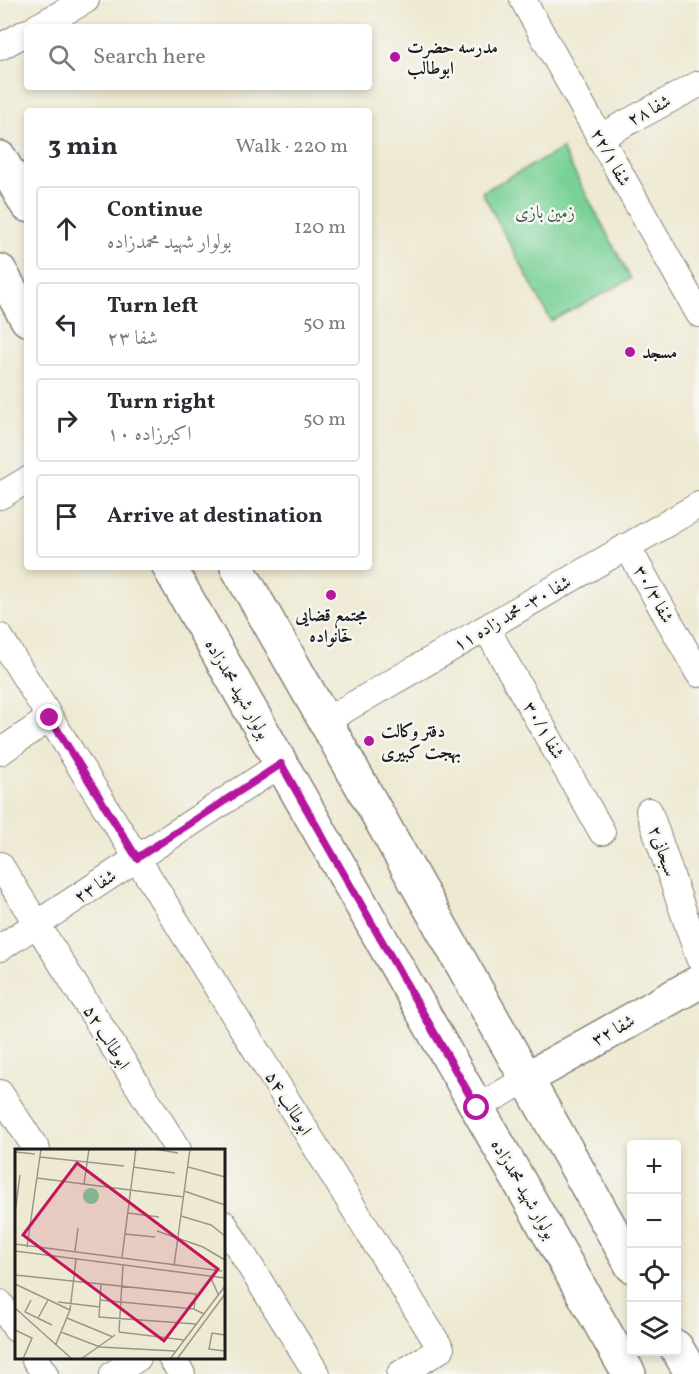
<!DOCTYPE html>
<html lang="en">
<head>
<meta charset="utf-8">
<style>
	:root { --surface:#fff; --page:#f2f2f3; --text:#2b2b33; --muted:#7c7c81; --line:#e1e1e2 }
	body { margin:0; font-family:Vollkorn,Amiri,serif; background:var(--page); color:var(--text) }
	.controls { position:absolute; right:18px; bottom:18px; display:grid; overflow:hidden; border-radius:6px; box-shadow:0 3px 9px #0003 }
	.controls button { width:54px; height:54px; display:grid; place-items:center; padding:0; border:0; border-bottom:2px solid var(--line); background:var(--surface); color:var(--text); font:30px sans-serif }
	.stop { position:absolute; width:18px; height:18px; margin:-14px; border:4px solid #b5179e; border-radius:50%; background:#fff }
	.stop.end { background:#b5179e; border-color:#fff; box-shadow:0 2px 6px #0008 }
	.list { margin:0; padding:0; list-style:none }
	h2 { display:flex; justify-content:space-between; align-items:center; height:78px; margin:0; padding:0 24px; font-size:26px }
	h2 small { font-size:20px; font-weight:400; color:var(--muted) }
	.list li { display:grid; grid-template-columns:39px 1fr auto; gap:18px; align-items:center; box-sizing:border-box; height:84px; margin:0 12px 12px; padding:0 12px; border:2px solid var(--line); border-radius:6px }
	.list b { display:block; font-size:22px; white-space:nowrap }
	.list p { margin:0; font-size:20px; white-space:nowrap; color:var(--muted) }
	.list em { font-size:20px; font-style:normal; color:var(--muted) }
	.icon { flex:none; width:33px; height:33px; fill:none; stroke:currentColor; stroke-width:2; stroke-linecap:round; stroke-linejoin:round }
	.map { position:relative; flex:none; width:699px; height:1374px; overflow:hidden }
	.search { position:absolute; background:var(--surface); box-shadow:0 3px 9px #0003; left:24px; top:24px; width:348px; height:66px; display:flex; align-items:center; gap:15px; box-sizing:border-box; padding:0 21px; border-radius:6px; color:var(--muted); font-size:22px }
	.panel { position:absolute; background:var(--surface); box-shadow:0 3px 9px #0003; left:24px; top:108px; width:348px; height:462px; border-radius:6px }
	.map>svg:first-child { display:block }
	.green { fill:#79d196; stroke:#4a7659; stroke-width:1.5 }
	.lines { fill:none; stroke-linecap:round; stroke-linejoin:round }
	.street-casing { stroke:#858277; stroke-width:28 }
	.secondary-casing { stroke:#858277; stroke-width:36 }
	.street { stroke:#fff; stroke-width:26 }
	.secondary { stroke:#fff; stroke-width:33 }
	.route { stroke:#b5179e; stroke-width:8 }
	.poi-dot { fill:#b5179e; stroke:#f6f6f2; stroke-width:2 }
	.labels { text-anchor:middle; stroke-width:5; stroke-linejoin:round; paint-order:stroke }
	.poi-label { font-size:18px; font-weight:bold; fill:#1c1c1c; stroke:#f6f6f2; text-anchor:start }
	.street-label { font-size:18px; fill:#1c1c1c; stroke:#f6f6f2 }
	.park-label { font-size:18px; fill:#3d5b47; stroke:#f6f6f2 }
	.inset-road { fill:none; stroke:#9a9789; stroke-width:1.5 }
	.view { fill:#c2185b; fill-opacity:0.15; stroke:#c2185b; stroke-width:3 }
	.inset-edge { fill:none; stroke:#1c1c1c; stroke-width:3 }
</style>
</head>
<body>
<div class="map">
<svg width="699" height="1374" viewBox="0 0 699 1374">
	<rect width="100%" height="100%" fill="#f6f6f2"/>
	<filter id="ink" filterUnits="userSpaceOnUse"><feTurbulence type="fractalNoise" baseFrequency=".0167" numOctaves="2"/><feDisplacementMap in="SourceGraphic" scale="12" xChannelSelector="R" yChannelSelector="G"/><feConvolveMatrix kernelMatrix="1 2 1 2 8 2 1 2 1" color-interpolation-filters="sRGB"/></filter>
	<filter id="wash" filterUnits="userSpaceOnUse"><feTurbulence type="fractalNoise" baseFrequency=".008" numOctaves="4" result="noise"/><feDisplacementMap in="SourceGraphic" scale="24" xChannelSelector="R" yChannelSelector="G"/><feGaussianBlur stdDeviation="1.35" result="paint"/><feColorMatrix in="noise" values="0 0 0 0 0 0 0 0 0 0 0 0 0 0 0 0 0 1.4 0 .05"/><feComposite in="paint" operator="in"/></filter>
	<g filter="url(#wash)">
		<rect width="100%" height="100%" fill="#eee9d2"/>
		<path class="green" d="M562,149L631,279L551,321L482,192Z"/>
	</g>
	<g filter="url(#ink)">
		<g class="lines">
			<defs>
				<g id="street">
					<path d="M523,0L699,314"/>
					<path d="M37,27L86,0"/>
					<path d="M0,47L27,32"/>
					<path d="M600,137L699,84"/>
					<path d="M0,496L27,480"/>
					<path d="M627,546L699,674"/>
					<path d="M486,628L602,832"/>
					<path d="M0,637L441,1349L400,1374"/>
					<path d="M325,721L699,505"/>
					<path d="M0,752L50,718"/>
					<path d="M649,811L699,958"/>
					<path d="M0,865L178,1150"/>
					<path d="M0,948L281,764"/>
					<path d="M0,1093L37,1150"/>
					<path d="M477,1108L526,1079"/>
					<path d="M224,1224L317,1374"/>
					<path d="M0,1303L16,1329"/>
					<path d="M34,1358L45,1374"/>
					<path d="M171,1358L182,1374"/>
					<path d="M113,1374L138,1358"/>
				</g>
				<g id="secondary">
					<path d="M0,158L27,205"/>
					<path d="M0,271L27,319"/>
					<path d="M169,567L629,1374"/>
					<path d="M237,567L325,721L632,1266"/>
					<path d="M526,1079L699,982"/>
					<path d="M676,1347L692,1374"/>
				</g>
			</defs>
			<use href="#street" class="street-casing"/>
			<use href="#secondary" class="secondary-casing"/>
			<use href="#street" class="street"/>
			<use href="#secondary" class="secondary"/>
		</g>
	</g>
	<g class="lines" filter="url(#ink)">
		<path class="route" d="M50,718L137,858L281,764L477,1108"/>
	</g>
	<g class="poi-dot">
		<circle cx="395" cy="57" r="6"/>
		<circle cx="630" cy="352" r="6"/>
		<circle cx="331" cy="595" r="6"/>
		<circle cx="369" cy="741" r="6"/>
	</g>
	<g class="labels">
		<g class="poi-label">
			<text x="407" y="53">مدرسه حضرت<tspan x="407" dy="21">ابوطالب</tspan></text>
			<text x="642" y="358">مسجد</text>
			<text x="331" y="621" text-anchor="middle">مجتمع قضایی<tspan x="331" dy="21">خانواده</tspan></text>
			<text x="381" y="737">دفتر وکالت<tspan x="381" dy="21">بهجت کبیری</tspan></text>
		</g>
		<g class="street-label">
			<text transform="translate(649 110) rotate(-28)" y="6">شفا ۲۸</text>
			<text transform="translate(611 157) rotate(61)" y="6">۲۲/۱ شفا</text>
			<text transform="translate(654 594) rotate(61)" y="6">۳۰/۳ شفا</text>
			<text transform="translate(512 613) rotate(-30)" y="6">شفا ۳۰- محمد زاده ۱۱</text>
			<text transform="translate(238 689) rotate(60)" y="6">بولوار شهید محمدزاده</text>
			<text transform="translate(544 730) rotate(60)" y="6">شفا ۳۰/۱</text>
			<text transform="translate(663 851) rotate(71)" y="6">سبحانی۲</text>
			<text transform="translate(95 886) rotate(-33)" y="6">شفا ۲۳</text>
			<text transform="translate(613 1030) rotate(-29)" y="6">شفا ۳۲</text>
			<text transform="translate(107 1037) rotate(58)" y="6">ابوطالب ۵۲</text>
			<text transform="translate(289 1103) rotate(58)" y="6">ابوطالب ۵۴</text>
			<text transform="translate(524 1189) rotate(60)" y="6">بولوار شهید محمدزاده</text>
		</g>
		<g class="park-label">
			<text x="545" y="218">زمین بازی</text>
		</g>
	</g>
	<g transform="translate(15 1149)">
		<rect width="210" height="210" fill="#eee9d2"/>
		<path d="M68 47a8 8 0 1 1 16 0a8 8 0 1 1-16 0Z" fill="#79d196"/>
		<path class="inset-road" d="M140,0L163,4M0,3L20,5M25,8L109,17M118,18L160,24M173,18L210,28M22,29L169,48M69,35L74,0M169,42L210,56M0,64L5,26M113,64L144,68M166,67L196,76L210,87M142,82L188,98L210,111M110,85L140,88M0,95L207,122M12,98L26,0M0,102L210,129M60,102L63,79M107,108L121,0M159,117L175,0M0,126L181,145L179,160M195,127L203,145M0,135L55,161M86,136L84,168L181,175M16,151L10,163L37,176M85,151L179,160L189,165M43,153L85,158M0,159L57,210M23,169L33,151M52,169L98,188M0,181L17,189L8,210M46,183L85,198L160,202M104,183L108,116M104,183L169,191M210,186L197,184L194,200L210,202M41,195L55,161L61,110M66,210L100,186M155,210L210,137M162,210L210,145"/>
		<path class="view" d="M62,14L203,120L149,192L8,86Z"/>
		<rect width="210" height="210" class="inset-edge"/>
	</g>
</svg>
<div class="controls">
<button>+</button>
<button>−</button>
<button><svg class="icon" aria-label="locate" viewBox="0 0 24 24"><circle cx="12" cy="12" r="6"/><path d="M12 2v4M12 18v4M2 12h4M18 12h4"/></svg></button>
<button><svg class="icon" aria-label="layers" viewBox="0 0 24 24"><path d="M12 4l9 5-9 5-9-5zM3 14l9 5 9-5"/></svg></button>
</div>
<div class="stop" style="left:477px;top:1108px"></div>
<div class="stop end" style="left:50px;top:718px"></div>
<div class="search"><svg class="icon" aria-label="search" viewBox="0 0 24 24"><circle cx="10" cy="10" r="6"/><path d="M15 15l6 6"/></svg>Search here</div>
<section class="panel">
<h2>3 min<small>Walk · 220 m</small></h2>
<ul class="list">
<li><svg class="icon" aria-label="ahead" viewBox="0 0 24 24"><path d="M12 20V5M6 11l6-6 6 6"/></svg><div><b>Continue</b><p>بولوار شهید محمدزاده</p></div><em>120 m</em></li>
<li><svg class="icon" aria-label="left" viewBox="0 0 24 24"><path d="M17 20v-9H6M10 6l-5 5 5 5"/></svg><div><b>Turn left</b><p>شفا ۲۳</p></div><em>50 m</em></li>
<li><svg class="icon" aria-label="right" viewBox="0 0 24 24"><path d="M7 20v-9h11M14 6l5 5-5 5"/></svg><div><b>Turn right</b><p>اکبرزاده ۱۰</p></div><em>50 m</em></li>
<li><svg class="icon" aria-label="arrive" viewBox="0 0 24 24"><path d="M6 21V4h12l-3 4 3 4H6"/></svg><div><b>Arrive at destination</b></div></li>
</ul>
</section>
</div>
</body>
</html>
